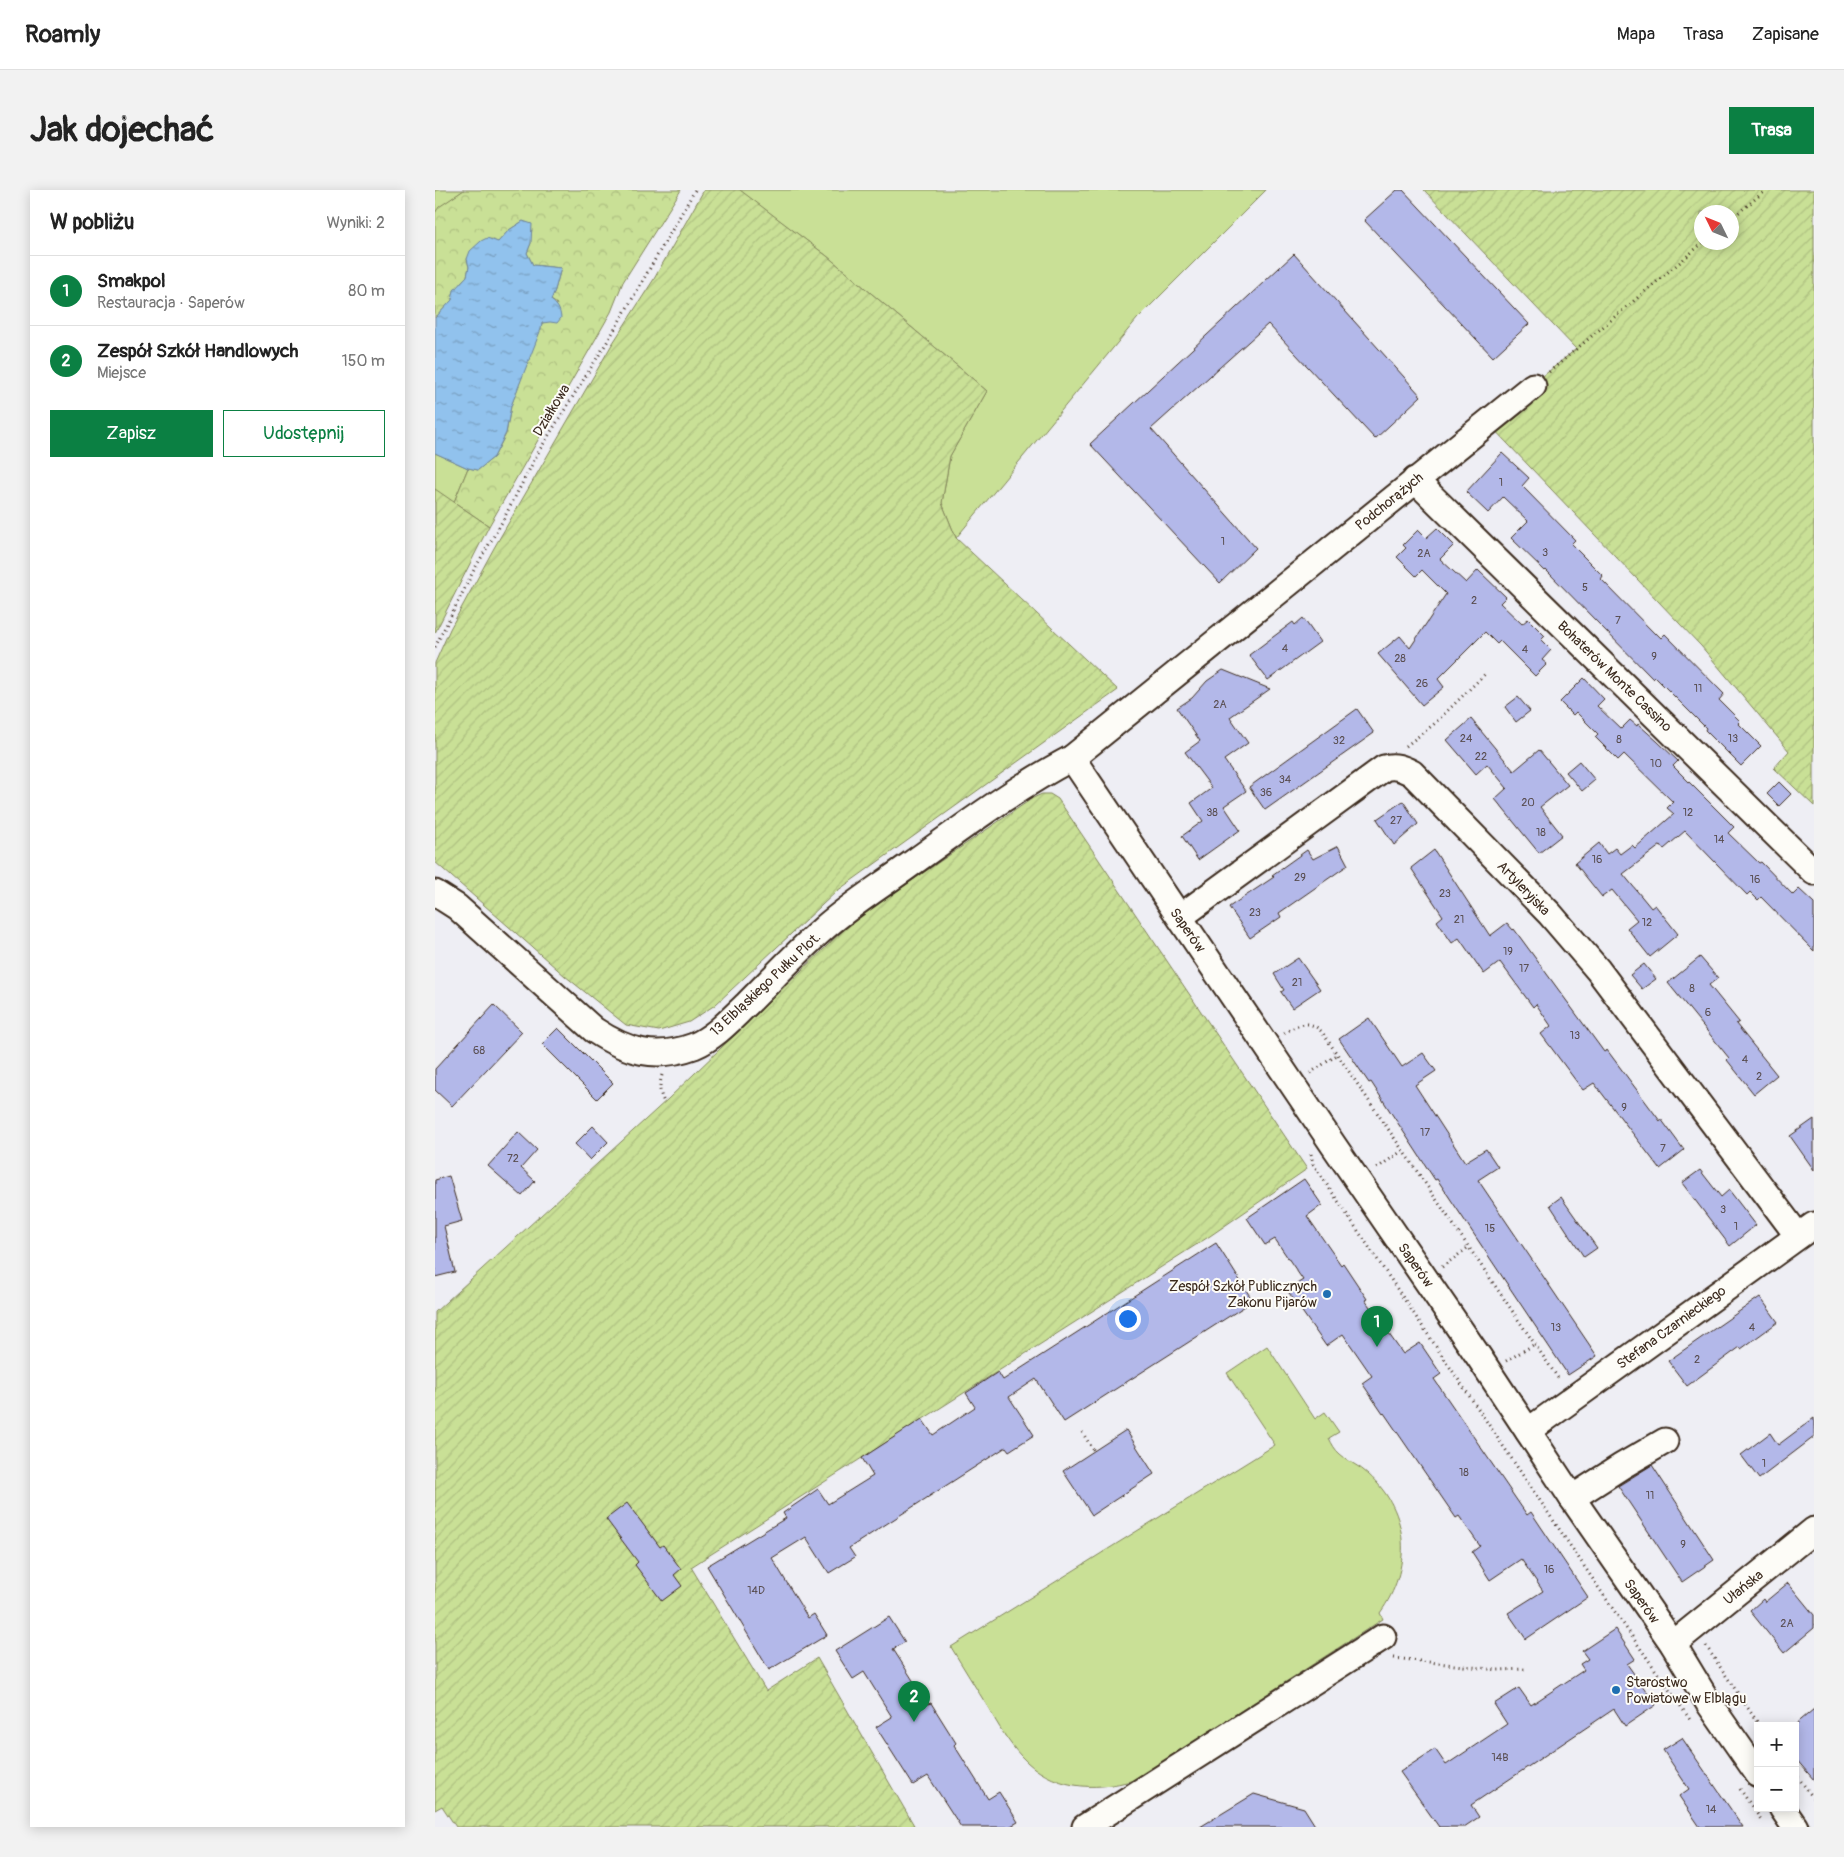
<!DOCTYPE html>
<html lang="pl">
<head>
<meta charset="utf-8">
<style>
	:root { --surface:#fff; --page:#f2f2f2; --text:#222; --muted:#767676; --line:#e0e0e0; --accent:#0b8043 }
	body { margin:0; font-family:Pangolin,sans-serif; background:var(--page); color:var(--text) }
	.controls { position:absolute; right:15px; bottom:15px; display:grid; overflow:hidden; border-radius:0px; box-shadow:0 2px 12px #0003 }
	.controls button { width:45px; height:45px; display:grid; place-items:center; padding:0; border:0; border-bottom:1px solid var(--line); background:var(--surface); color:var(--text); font:25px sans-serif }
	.compass { position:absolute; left:1259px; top:15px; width:45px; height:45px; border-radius:50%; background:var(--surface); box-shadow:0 2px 12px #0003; rotate:313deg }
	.you { position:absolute; left:692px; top:1128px; width:18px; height:18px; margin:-12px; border:4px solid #fff; border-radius:50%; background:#1a73e8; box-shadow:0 0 0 8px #1a73e833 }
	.badge { display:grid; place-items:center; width:32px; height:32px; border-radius:50%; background:var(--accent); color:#fff; font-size:16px; font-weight:700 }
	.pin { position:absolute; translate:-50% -41px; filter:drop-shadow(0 1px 2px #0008) }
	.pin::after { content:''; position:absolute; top:26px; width:18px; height:15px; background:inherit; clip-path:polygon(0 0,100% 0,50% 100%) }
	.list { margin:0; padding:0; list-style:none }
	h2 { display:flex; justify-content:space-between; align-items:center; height:65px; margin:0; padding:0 20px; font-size:21px }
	h2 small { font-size:16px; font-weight:400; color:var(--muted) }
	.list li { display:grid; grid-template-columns:32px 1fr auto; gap:15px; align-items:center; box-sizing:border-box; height:70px; padding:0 20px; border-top:1px solid var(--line) }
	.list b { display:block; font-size:19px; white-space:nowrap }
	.list p { margin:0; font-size:16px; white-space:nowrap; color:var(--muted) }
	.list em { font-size:16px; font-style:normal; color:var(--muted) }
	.actions { display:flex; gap:10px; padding:15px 20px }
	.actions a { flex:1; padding:11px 0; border:1px solid var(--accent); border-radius:0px; text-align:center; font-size:18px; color:var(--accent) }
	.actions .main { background:var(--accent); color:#fff }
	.map { position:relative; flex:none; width:1379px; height:1637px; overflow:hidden; border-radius:0px }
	header { display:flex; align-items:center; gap:30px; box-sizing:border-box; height:70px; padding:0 25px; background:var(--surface); border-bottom:1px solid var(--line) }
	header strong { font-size:24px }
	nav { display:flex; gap:28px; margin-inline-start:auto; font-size:18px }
	.intro { display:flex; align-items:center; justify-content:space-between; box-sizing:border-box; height:120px; padding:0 30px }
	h1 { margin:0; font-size:35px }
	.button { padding:12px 22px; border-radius:0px; background:var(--accent); color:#fff; font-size:18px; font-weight:700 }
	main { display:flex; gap:30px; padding:0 30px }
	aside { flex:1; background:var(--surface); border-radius:0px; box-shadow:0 2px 12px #0003 }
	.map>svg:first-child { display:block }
	.green { fill:#c9e096; stroke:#82855a }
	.forest { fill:url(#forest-crowns); stroke:#82855a }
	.garden { fill:url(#garden-furrows); stroke:#82855a; fill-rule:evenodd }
	.water { fill:url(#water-ripples); stroke:#6f859a }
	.building { fill:#b3b8e9; stroke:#3b2a1e }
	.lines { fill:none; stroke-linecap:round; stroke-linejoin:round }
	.minor-casing { stroke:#3b2a1e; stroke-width:29 }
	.path { stroke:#3b2a1e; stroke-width:3; stroke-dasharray:1 4; stroke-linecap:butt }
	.minor { stroke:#fdfcf7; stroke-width:25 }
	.poi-dot { fill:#1f6fb2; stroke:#fdfcf7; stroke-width:2 }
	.labels { text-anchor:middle; stroke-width:4; stroke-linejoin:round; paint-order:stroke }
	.number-label { font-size:11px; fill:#594e51 }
	.street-label { font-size:14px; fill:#3b2a1e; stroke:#fdfcf7 }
	.poi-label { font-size:14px; fill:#3b2a1e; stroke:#fdfcf7; text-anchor:end }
</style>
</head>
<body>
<header>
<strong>Roamly</strong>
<nav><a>Mapa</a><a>Trasa</a><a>Zapisane</a></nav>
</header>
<div class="intro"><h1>Jak dojechać</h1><a class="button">Trasa</a></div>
<main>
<aside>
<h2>W pobliżu<small>Wyniki: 2</small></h2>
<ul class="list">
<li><span class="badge">1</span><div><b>Smakpol</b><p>Restauracja · Saperów</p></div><em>80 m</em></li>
<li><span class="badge">2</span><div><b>Zespół Szkół Handlowych</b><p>Miejsce</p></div><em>150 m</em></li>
</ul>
<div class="actions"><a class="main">Zapisz</a><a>Udostępnij</a></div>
</aside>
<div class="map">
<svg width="1379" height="1637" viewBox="0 0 1379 1637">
	<defs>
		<pattern id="forest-crowns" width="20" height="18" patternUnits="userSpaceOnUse" patternTransform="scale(1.25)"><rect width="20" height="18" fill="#c9e096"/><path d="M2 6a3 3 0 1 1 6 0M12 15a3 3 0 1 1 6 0" fill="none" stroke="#aec081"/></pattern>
		<pattern id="garden-furrows" width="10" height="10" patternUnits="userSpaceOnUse" patternTransform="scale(1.25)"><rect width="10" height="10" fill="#c9e096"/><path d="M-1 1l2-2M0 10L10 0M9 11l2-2" fill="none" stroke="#aec081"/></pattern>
		<pattern id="water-ripples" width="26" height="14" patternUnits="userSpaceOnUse" patternTransform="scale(1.25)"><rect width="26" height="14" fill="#91c2ed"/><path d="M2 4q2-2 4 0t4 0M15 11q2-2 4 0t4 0" fill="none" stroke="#789ebf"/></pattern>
	</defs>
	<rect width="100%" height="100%" fill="#eeeef4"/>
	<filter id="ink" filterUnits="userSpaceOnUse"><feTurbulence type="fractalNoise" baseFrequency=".02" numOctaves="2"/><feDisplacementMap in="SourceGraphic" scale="10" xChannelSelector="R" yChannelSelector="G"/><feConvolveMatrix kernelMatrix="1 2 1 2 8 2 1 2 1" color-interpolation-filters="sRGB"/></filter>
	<g filter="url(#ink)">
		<g class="green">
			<path d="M0,0H29L5,17L0,23Z"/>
			<path d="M304,0H831L702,129L521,348L507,313L515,266L552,201L392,66Z"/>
			<path d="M0,263L33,278L19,312L7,337L0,333Z"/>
			<path d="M832,1156L880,1229L890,1222L904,1242L894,1248C897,1254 900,1260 905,1264C913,1272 925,1276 933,1284C976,1322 977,1379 945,1423L948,1429L699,1590C658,1602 616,1599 586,1566C573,1552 563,1535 554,1519C541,1498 528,1477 516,1457L840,1255L792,1183Z"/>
		</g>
		<path class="forest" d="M29,0H246L188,92L176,122L54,336L19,312L33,278L43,280L59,267L71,244L76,216L107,133L115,131L122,114L116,110L120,100L126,78L98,75L92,63L96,53L88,31L74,40L63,52C44,46 43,55 32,69L34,77L32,86L26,92L17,110L0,128V23L4,17Z"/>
		<g class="garden">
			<path d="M269,0H305L392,66L552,201L515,266L507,313L521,348L683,500L402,701L280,815L254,832L224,841L191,835L130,786L0,672V473L15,439L59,358L176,156L219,89Z"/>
			<path d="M989,0H1379V616L1339,578L1354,561L1266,456L1052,232L1141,159ZM1266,22H1296V52H1266Z"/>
			<path d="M0,299L54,336L0,443Z"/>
			<path d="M607,604H615L623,609L872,979L775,1046L256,1377L331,1501L382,1468L480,1637H21L7,1616L0,1620V1122L233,909L419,730L598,608Z"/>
		</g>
		<path class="water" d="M88,31L97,34L96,53L92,63L98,75L126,78L120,100L116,110C123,116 125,119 126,128L122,133L115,132L107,133L106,139L76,216L71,243L59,267L43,280L33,278L0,263V128L17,110L19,100L32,86L34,77L32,69L35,61L46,51L52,48L63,52L74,40Z"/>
		<g class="building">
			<path d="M962,0H968L1094,134L1058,167L929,30Z"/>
			<path d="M859,64L986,206L940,249L833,134L716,239L821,358L785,393L655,254Z"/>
			<path d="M1067,263L1094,288L1087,296L1140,350L1136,354L1168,386L1166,389L1220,444L1221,443L1226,448L1230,444L1289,504L1284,510L1305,531L1303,533L1326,556L1306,576L1270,540L1271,538L1220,487L1218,489L1111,380L1110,381L1076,348L1093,331L1068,307L1053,323L1031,302Z"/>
			<path d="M1002,338L1019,355L1005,369L1031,393L1043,380L1071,407L1065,413L1087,434L1093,429L1110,446L1106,450L1116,460L1107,470L1112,474L1100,486L1065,451L1062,454L1050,442L1003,489L1009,497L987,515L943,464L965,446L975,458L1011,404L987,380L981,386L962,367L971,358L968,355L983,340L991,348Z"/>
			<path d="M868,428L885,452L833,490L814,465L858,432L860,435Z"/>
			<path d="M788,480L835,499L795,527L813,553L789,570L811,601L789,616L805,640L763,670L747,646L768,631L756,613L777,598L750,562L765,551L742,518L757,508L772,491Z"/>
			<path d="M1149,488L1169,509L1162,516L1186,539L1195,530L1202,536L1203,534L1222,551L1243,571L1238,576L1299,637L1293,643L1324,673L1326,672L1358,705L1364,699L1379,713V761L1326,707L1323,710L1315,702L1312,705L1250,641L1229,659L1226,655L1188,684L1216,718L1220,715L1243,744L1215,767L1192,738L1202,730L1177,700L1167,707L1140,673L1164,653L1172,664L1180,658L1185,664L1197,655L1200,658L1239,624L1232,618L1238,612L1189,564L1183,570L1160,547L1163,544L1141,522L1138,525L1125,512Z"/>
			<path d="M1083,507L1095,521L1081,532L1070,517Z"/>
			<path d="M922,519L939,543L830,620L814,597Z"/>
			<path d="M1036,529L1079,581L1104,560L1133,595L1105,617L1127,645L1104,663L1060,609L1072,598L1052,574L1041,584L1012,550Z"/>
			<path d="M1144,571L1160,590L1147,601L1131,582Z"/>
			<path d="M1344,592L1356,604L1344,616L1332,604Z"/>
			<path d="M968,611L983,634L959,655L942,629Z"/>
			<path d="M903,656L913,675L844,723L846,727L815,748L794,717L839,687L837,685L872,660L878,669Z"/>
			<path d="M999,660L1055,746L1072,733L1078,740L1079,739L1169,862L1172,860L1225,931L1226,929L1249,960L1225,979L1159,893L1148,900L1144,895L1106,844L1116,836L1101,814L1098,817L1065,772L1049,784L1024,748L1017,753L1002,731L1008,726L976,678Z"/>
			<path d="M1265,767L1283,788L1274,795L1304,832L1301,834L1342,885L1319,904L1292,870L1294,868L1233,793Z"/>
			<path d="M863,768L885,799L857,818L846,802L849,800L839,784Z"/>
			<path d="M1209,774L1221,789L1207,799L1195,785Z"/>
			<path d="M59,815L87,842L17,916L0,900V879Z"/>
			<path d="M934,828L967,877L988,863L1001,881L980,895L1030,972L1051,959L1063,977L1043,990L1162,1166L1133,1185L1002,989L1000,990L936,892L934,893L904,849Z"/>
			<path d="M123,838L178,893L162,909L107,854Z"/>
			<path d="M1379,929V980L1355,946Z"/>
			<path d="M158,936L173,952L155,970L140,954Z"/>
			<path d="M83,942L102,960L86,978L100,991L87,1006L53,976Z"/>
			<path d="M1265,980L1286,1007L1294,1000L1321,1035L1295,1056L1247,993Z"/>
			<path d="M14,986L27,1031L9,1036L20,1082L0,1087V990Z"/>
			<path d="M869,989L887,1015L872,1026L906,1075L908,1073L932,1109L930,1110L968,1164L985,1153L1006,1184L999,1189L1092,1325L1096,1322L1153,1407L1091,1449L1073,1423L1108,1401L1086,1369L1055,1390L1037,1362L1045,1356L1024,1326L1021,1328L949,1223L948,1224L927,1193L937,1186L908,1144L891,1156L852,1100L868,1090L840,1049L830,1055L812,1028Z"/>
			<path d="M1126,1007L1162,1058L1149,1067L1115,1015Z"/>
			<path d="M781,1053L818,1111L629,1232L601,1189L574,1207L599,1245L574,1261L571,1257L414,1358L420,1367L394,1383L371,1347L337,1368L373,1428L379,1424L392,1445L334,1480L272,1376L351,1328L348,1323L383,1299L393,1314L438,1286L427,1268L487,1229L498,1245L540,1217L531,1203L563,1182L568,1190Z"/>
			<path d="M1325,1107L1343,1132L1306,1159L1305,1157L1252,1196L1233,1171Z"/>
			<path d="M1379,1228V1247L1324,1289L1306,1265L1335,1243L1343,1255Z"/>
			<path d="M691,1240L719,1284L657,1325L628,1281Z"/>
			<path d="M1217,1275L1279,1370L1247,1392L1183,1296Z"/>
			<path d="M192,1313L225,1357L228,1355L246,1379L239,1385L247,1396L227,1411L200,1375L203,1372L171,1329Z"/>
			<path d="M1353,1393L1379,1425V1438L1349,1463L1315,1421L1328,1409L1330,1412Z"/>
			<path d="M454,1427L470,1452L458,1459L493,1514L496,1513L521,1553L519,1555L553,1609L564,1602L583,1632L574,1637H526L493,1586L478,1595L441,1537L457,1527L429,1482L418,1489L400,1461Z"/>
			<path d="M1180,1439L1200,1469L1192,1474L1221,1515L1190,1536L1179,1519L1036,1615L1044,1627L1029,1637H1004L965,1582L1000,1559L1011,1575L1072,1534L1059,1514L1084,1498L1096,1515L1149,1480L1145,1474L1153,1469L1147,1461Z"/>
			<path d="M1379,1519V1590L1360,1568V1535Z"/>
			<path d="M1247,1548L1273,1586L1308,1637H1265L1244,1606L1254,1599L1228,1560Z"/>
			<path d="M819,1604L869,1618L881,1637H765Z"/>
		</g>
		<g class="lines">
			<defs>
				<g id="minor">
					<path d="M980,290L1379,682"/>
					<path d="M637,568L899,956L1044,1167L1137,1308L1238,1454L1273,1512L1323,1584"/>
					<path d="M0,703L22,717L159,840C192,862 221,870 259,856C280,847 296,829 312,814C337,789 361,763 388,739C415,715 446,696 476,674C528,637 580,598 637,568L1098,196"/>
					<path d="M745,727L949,578C960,575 967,578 977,583L1115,724L1163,780L1363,1046"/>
					<path d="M1093,1241L1379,1035"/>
					<path d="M1137,1308L1187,1276L1230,1251"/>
					<path d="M1238,1454L1379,1340"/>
					<path d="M1347,1618L1360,1637"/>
					<path d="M650,1637L948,1447"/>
				</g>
			</defs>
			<use href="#minor" class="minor-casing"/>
			<g class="path">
				<path d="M1296,29L1331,0"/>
				<path d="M1114,182L1269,52"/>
				<path d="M0,457L39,380L67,332L104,261L177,144L260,0"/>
				<path d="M971,556L999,534L1051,483"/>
				<path d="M849,843C864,835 873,828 887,842L1125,1191"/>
				<path d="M875,883L902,865"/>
				<path d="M227,885C224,896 224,902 229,912"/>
				<path d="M876,964L878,974L1180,1422L1256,1531"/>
				<path d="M942,978L967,961"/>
				<path d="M1007,1077L1034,1057"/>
				<path d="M1071,1171L1100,1154"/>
				<path d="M647,1242L659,1261"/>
				<path d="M1271,1456L1325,1536"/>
				<path d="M959,1468L1063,1480L1092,1479"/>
				<path d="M1360,1583L1379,1609"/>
				<path d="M1305,1599L1327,1631"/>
			</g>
			<use href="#minor" class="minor"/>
		</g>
	</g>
	<g class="poi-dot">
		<circle cx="892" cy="1104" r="5"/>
		<circle cx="1181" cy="1500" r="5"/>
	</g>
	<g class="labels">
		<g class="number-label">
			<text x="1066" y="296">1</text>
			<text x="788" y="355">1</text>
			<text x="1110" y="366">3</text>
			<text x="989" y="367">2A</text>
			<text x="1150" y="401">5</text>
			<text x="1039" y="414">2</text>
			<text x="1183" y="434">7</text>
			<text x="850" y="462">4</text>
			<text x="1090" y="463">4</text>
			<text x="1219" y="470">9</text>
			<text x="965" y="472">28</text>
			<text x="987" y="497">26</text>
			<text x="1263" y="502">11</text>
			<text x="785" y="518">2A</text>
			<text x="1031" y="552">24</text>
			<text x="1298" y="552">13</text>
			<text x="1184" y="553">8</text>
			<text x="904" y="554">32</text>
			<text x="1046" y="570">22</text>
			<text x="1221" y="577">10</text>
			<text x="850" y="593">34</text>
			<text x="831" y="606">36</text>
			<text x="1093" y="616">20</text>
			<text x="777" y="626">38</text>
			<text x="1253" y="626">12</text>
			<text x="961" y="634">27</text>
			<text x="1106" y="646">18</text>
			<text x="1284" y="653">14</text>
			<text x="1162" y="673">16</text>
			<text x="865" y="691">29</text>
			<text x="1320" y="693">16</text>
			<text x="1010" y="707">23</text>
			<text x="820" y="726">23</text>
			<text x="1024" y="733">21</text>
			<text x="1212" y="736">12</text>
			<text x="1073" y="765">19</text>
			<text x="1089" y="782">17</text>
			<text x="862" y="796">21</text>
			<text x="1257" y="802">8</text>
			<text x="1273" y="826">6</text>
			<text x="1140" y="849">13</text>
			<text x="44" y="864">68</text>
			<text x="1310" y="873">4</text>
			<text x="1324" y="890">2</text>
			<text x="1189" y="921">9</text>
			<text x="990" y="946">17</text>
			<text x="1228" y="962">7</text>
			<text x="78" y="972">72</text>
			<text x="1288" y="1023">3</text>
			<text x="1301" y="1040">1</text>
			<text x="1055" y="1042">15</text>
			<text x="1121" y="1141">13</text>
			<text x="1317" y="1141">4</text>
			<text x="1262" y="1173">2</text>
			<text x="1329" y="1277">1</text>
			<text x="1029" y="1286">18</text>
			<text x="1215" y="1309">11</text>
			<text x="1248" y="1358">9</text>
			<text x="1114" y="1383">16</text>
			<text x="321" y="1404">14D</text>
			<text x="1352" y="1437">2A</text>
			<text x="1065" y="1571">14B</text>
			<text x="1276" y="1623">14</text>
		</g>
		<g class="street-label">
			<text transform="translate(116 220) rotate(-59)" y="5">Działkowa</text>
			<text transform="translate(954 311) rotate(-39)" y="5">Podchorążych</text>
			<text transform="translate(1180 486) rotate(44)" y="5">Bohaterów Monte Cassino</text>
			<text transform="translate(1089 698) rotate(46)" y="5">Artyleryjska</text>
			<text transform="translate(753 740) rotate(55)" y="5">Saperów</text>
			<text transform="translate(330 794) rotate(-43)" y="5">13 Elbląskiego Pułku Plot.</text>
			<text transform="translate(981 1075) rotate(55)" y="5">Saperów</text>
			<text transform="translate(1236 1137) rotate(-36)" y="5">Stefana Czarnieckiego</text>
			<text transform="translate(1308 1397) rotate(-39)" y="5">Ułańska</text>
			<text transform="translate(1207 1411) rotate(55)" y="5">Saperów</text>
		</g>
		<g class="poi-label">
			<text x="882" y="1101">Zespół Szkół Publicznych<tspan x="882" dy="16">Zakonu Pijarów</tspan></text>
			<text x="1191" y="1497" text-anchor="start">Starostwo<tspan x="1191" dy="16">Powiatowe w Elblągu</tspan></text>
		</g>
	</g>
</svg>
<div class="controls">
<button>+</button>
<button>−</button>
</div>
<svg class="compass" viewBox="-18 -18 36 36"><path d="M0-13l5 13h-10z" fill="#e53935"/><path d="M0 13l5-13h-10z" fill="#767676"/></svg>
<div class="you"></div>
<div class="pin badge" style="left:942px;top:1157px">1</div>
<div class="pin badge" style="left:479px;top:1532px">2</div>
</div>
</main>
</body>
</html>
